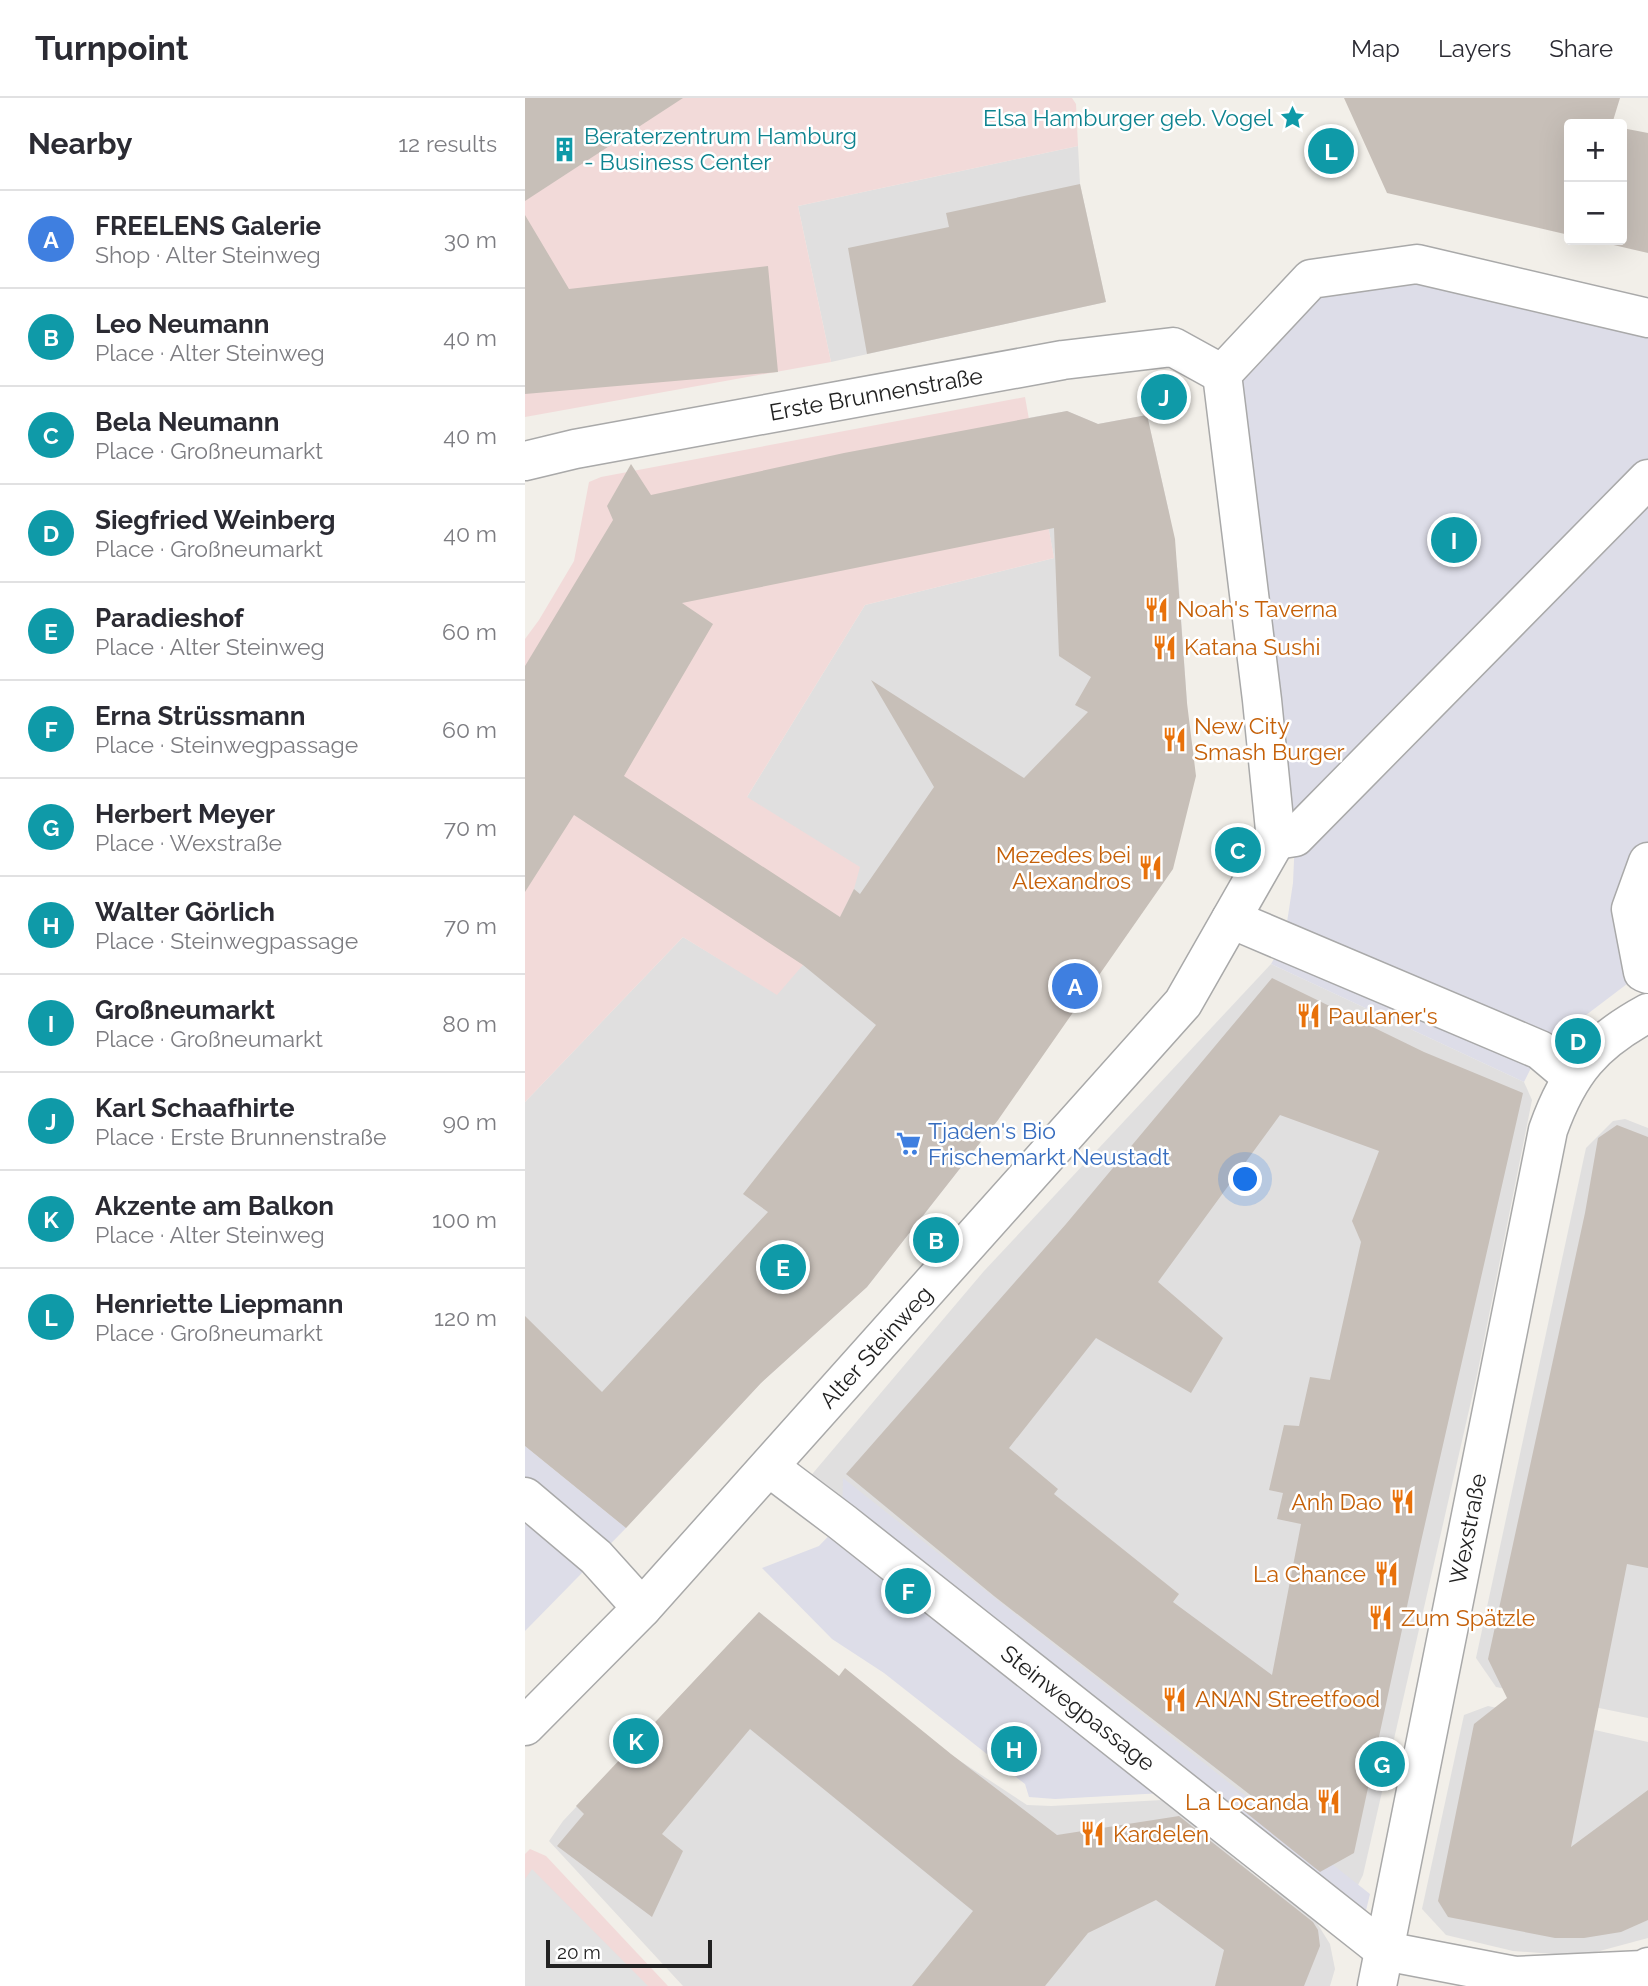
<!DOCTYPE html>
<html lang="en">
<head>
<meta charset="utf-8">
<style>
	:root { --surface:#fff; --page:#f7f7f7; --text:#2b2b33; --muted:#7c7c81; --line:#e1e1e2; --accent:#d40000 }
	body { margin:0; font-family:Raleway,sans-serif; background:var(--page); color:var(--text) }
	.controls { position:absolute; right:21px; top:21px; display:grid; overflow:hidden; border-radius:7px; box-shadow:0 7px 28px #0002 }
	.controls button { width:63px; height:63px; display:grid; place-items:center; padding:0; border:0; border-bottom:2px solid var(--line); background:var(--surface); color:var(--text); font:35px sans-serif }
	.scale { position:absolute; left:21px; bottom:18px; width:166px; box-sizing:border-box; padding-left:7px; border:4px solid #222; border-top:0; font-size:19px; line-height:24px; white-space:nowrap; color:#222; -webkit-text-stroke:5px #fff; paint-order:stroke }
	.you { position:absolute; left:721px; top:1082px; width:24px; height:24px; margin:-18px; border:5px solid #fff; border-radius:50%; background:#1a73e8; box-shadow:0 0 0 10px #1a73e833 }
	.badge { display:grid; place-items:center; width:46px; height:46px; border-radius:50%; background:var(--accent); color:#fff; font-size:23px; font-weight:700 }
	.pin { position:absolute; translate:-50% -50%; border:4px solid #fff; box-shadow:0 2px 7px #0006 }
	.list { margin:0; padding:0; list-style:none }
	h2 { display:flex; justify-content:space-between; align-items:center; height:91px; margin:0; padding:0 28px; font-size:30px }
	h2 small { font-size:23px; font-weight:400; color:var(--muted) }
	.list li { display:grid; grid-template-columns:46px 1fr auto; gap:21px; align-items:center; box-sizing:border-box; height:98px; padding:0 28px; border-top:2px solid var(--line) }
	.list b { display:block; font-size:26px; white-space:nowrap }
	.list p { margin:0; font-size:23px; white-space:nowrap; color:var(--muted) }
	.list em { font-size:23px; font-style:normal; color:var(--muted) }
	.map { position:relative; flex:none; width:1123px; height:1888px; overflow:hidden }
	header { display:flex; align-items:center; gap:42px; box-sizing:border-box; height:98px; padding:0 35px; background:var(--surface); border-bottom:2px solid var(--line) }
	header strong { font-size:33px }
	nav { display:flex; gap:38px; margin-inline-start:auto; font-size:24px }
	main { display:flex }
	aside { flex:1; background:var(--surface) }
	.map>svg:first-child { display:block }
	.residential { fill:#e0dfdf }
	.commercial { fill:#f2dad9 }
	.parking { fill:#e2e2e2 }
	.plaza { fill:#dddde8 }
	.building { fill:#c7bfb8; fill-rule:evenodd }
	.lines { fill:none; stroke-linecap:round; stroke-linejoin:round }
	.minor-casing { stroke:#a9a9a9; stroke-width:41 }
	.minor { stroke:#fff; stroke-width:38 }
	.labels { text-anchor:middle; stroke-width:5; stroke-linejoin:round; paint-order:stroke }
	.culture-label { font-size:23px; fill:#0d838f; stroke:#fff; text-anchor:end }
	.street-label { font-size:23px; fill:#222; stroke:#fff }
	.food-label { font-size:23px; fill:#c56008; stroke:#fff; text-anchor:start }
	.shop-label { font-size:23px; fill:#366cbe; stroke:#fff; text-anchor:start }
</style>
</head>
<body>
<header>
<strong>Turnpoint</strong>
<nav><a>Map</a><a>Layers</a><a>Share</a></nav>
</header>
<main>
<aside>
<h2>Nearby<small>12 results</small></h2>
<ul class="list">
<li><span class="badge" style="background:#3f7fe0">A</span><div><b>FREELENS Galerie</b><p>Shop · Alter Steinweg</p></div><em>30 m</em></li>
<li><span class="badge" style="background:#0f9aa8">B</span><div><b>Leo Neumann</b><p>Place · Alter Steinweg</p></div><em>40 m</em></li>
<li><span class="badge" style="background:#0f9aa8">C</span><div><b>Bela Neumann</b><p>Place · Großneumarkt</p></div><em>40 m</em></li>
<li><span class="badge" style="background:#0f9aa8">D</span><div><b>Siegfried Weinberg</b><p>Place · Großneumarkt</p></div><em>40 m</em></li>
<li><span class="badge" style="background:#0f9aa8">E</span><div><b>Paradieshof</b><p>Place · Alter Steinweg</p></div><em>60 m</em></li>
<li><span class="badge" style="background:#0f9aa8">F</span><div><b>Erna Strüssmann</b><p>Place · Steinwegpassage</p></div><em>60 m</em></li>
<li><span class="badge" style="background:#0f9aa8">G</span><div><b>Herbert Meyer</b><p>Place · Wexstraße</p></div><em>70 m</em></li>
<li><span class="badge" style="background:#0f9aa8">H</span><div><b>Walter Görlich</b><p>Place · Steinwegpassage</p></div><em>70 m</em></li>
<li><span class="badge" style="background:#0f9aa8">I</span><div><b>Großneumarkt</b><p>Place · Großneumarkt</p></div><em>80 m</em></li>
<li><span class="badge" style="background:#0f9aa8">J</span><div><b>Karl Schaafhirte</b><p>Place · Erste Brunnenstraße</p></div><em>90 m</em></li>
<li><span class="badge" style="background:#0f9aa8">K</span><div><b>Akzente am Balkon</b><p>Place · Alter Steinweg</p></div><em>100 m</em></li>
<li><span class="badge" style="background:#0f9aa8">L</span><div><b>Henriette Liepmann</b><p>Place · Großneumarkt</p></div><em>120 m</em></li>
</ul>
</aside>
<div class="map">
<svg width="1123" height="1888" viewBox="0 0 1123 1888">
	<rect width="100%" height="100%" fill="#f2efe9"/>
	<g class="residential">
		<path d="M553,48L555,86L581,204L306,264L273,108Z"/>
		<path d="M542,313L573,326L622,317L644,414L653,475L662,605L473,1022L342,1189L236,1285L101,1430L0,1348V1004L158,839L252,896L222,699L340,507L529,460L503,320Z"/>
		<path d="M746,866L999,984L1007,1002L952,1277L838,1777L831,1791L283,1381L459,1173Z"/>
		<path d="M1100,1021L1123,1030V1620L971,1589L951,1560L1061,1050L1088,1023Z"/>
		<path d="M234,1514L300,1567L311,1581L502,1707L526,1708L638,1702L747,1791L770,1804L790,1822L805,1846L810,1871L805,1888H158L24,1743L38,1723Z"/>
		<path d="M963,1608L1123,1644V1840L1056,1858L988,1853L921,1837L897,1811L939,1617Z"/>
	</g>
	<g class="commercial">
		<path d="M0,0H547L551,6L553,48L273,108L306,264L0,319Z"/>
		<path d="M500,299L529,460L340,507L222,699L335,769L329,791L315,819L278,867L252,897L158,839L0,1004V541L14,522L49,463L64,384L76,379Z"/>
		<path d="M5,1751L21,1758L143,1888H0V1756Z"/>
	</g>
	<path class="parking" d="M7,1771L123,1888H0V1781Z"/>
	<g class="plaza">
		<path d="M891,182L1123,232V870L1015,952L999,984L746,866L759,844L768,785L770,739L712,281L793,197Z"/>
		<path d="M0,1348L101,1430L0,1533Z"/>
		<path d="M318,1380L845,1796L836,1833L638,1695L530,1701L504,1699L500,1686L359,1575L307,1541L237,1470L294,1448L317,1424Z"/>
	</g>
	<g class="building">
		<path d="M0,0H158L0,103Z"/>
		<path d="M819,0H1095L1087,26H1044V137L862,95Z"/>
		<path d="M1097,30L1123,35V155L1067,142H1097Z"/>
		<path d="M555,86L581,204L342,256L323,150L424,129L421,115Z"/>
		<path d="M0,117L44,191L243,168L253,274L0,296Z"/>
		<path d="M542,313L573,326L622,317L650,441L662,605L671,678L648,771L473,1022L342,1189L236,1285L101,1430L0,1348V1218L77,1294L243,1114L218,1096L351,927L278,867L49,717L0,794V568L88,422L82,408L106,366L126,397L319,355ZM529,430L534,558L566,579L550,607L563,614L499,680L346,582L409,689L335,796L329,791L315,819L99,678L188,526L157,505Z"/>
		<path d="M747,880L899,954L998,995L895,1448L829,1755L795,1774L714,1709L737,1706L469,1498L321,1376L541,1126ZM755,1017L854,1053L827,1123L836,1144L805,1282L785,1279L774,1328L759,1327L744,1392L758,1395L752,1421L776,1426L747,1577L648,1504L654,1496L529,1396L533,1391L484,1350L571,1240L666,1295L698,1240L633,1184Z"/>
		<path d="M1092,1027L1123,1039V1470L1102,1466L1046,1749L1123,1692V1822L1096,1834L1059,1840H1030L923,1819L913,1803L949,1626L982,1600L963,1561L1060,1115L1073,1040Z"/>
		<path d="M234,1514L314,1578L320,1570L426,1656L532,1737L654,1718L788,1824L793,1832L795,1848L779,1888H690L699,1852L631,1802L563,1835L520,1888H387L448,1813L225,1631L137,1736L158,1753L127,1819L32,1748L59,1716L51,1708Z"/>
	</g>
	<g class="lines">
		<defs>
			<g id="minor">
				<path d="M0,363L50,351L538,262L648,249L697,276"/>
				<path d="M751,742L770,739L1123,381"/>
				<path d="M1123,764L1106,811L1118,874L1123,876"/>
				<path d="M706,821L1015,952L1047,979"/>
				<path d="M244,1369L317,1424L860,1853L990,1878L1118,1872L1123,1869"/>
				<path d="M0,1399L71,1459L117,1510"/>
				<path d="M0,1628L117,1510L658,905L751,742L737,602L697,276L786,181L892,166L1123,220"/>
				<path d="M852,1888L1023,1032C1044,973 1068,945 1123,915"/>
			</g>
		</defs>
		<use href="#minor" class="minor-casing"/>
		<use href="#minor" class="minor"/>
	</g>
	<defs>
		<symbol id="sight-bare" viewBox="-9 -9 18 18"><path d="M0-6L1.8-2.2L6-1.7L2.9 1.2L3.7 5.4L0 3.3L-3.7 5.4L-2.9 1.2L-6-1.7L-1.8-2.2Z" fill="#0f9aa8" stroke="#fff" stroke-width="2.5" paint-order="stroke"/></symbol>
		<symbol id="building-bare" viewBox="-9 -9 18 18"><path d="M-4-6H4V6H1V3H-1V6H-4ZM-2.5-4.3h1.7v1.8h-1.7ZM.8-4.3h1.7v1.8H.8ZM-2.5-1h1.7V.8h-1.7ZM.8-1h1.7V.8H.8Z" fill="#0f9aa8" stroke="#fff" stroke-width="2.5" paint-order="stroke"/></symbol>
		<symbol id="restaurant-bare" viewBox="-9 -9 18 18"><path d="M-5-6h1v4h1v-4h1v4h1v-4h1v5L-1.5 .5V6h-2V.5L-5-1ZM5-6V6H3V1.5H1.5Q1.5-4 5-6Z" fill="#e8710a" stroke="#fff" stroke-width="2.5" paint-order="stroke"/></symbol>
		<symbol id="supermarket-bare" viewBox="-9 -9 18 18"><path d="M-6-5.5h2.5l.6 2H6L4.5 2H-2.5L-4.4-4H-6ZM-1.5 3.2a1.3 1.3 0 1 0 .1 0ZM3 3.2a1.3 1.3 0 1 0 .1 0Z" fill="#3f7fe0" stroke="#fff" stroke-width="2.5" paint-order="stroke"/></symbol>
	</defs>
	<g fill-rule="evenodd">
		<use href="#sight-bare" x="750" y="2" width="35" height="35"/>
		<use href="#building-bare" x="22" y="34" width="35" height="35"/>
		<use href="#restaurant-bare" x="614" y="494" width="35" height="35"/>
		<use href="#restaurant-bare" x="622" y="532" width="35" height="35"/>
		<use href="#restaurant-bare" x="632" y="624" width="35" height="35"/>
		<use href="#restaurant-bare" x="608" y="752" width="35" height="35"/>
		<use href="#restaurant-bare" x="766" y="900" width="35" height="35"/>
		<use href="#supermarket-bare" x="366" y="1028" width="35" height="35"/>
		<use href="#restaurant-bare" x="860" y="1386" width="35" height="35"/>
		<use href="#restaurant-bare" x="844" y="1458" width="35" height="35"/>
		<use href="#restaurant-bare" x="838" y="1502" width="35" height="35"/>
		<use href="#restaurant-bare" x="632" y="1584" width="35" height="35"/>
		<use href="#restaurant-bare" x="786" y="1686" width="35" height="35"/>
		<use href="#restaurant-bare" x="550" y="1718" width="35" height="35"/>
	</g>
	<g class="labels">
		<g class="culture-label">
			<text x="748" y="28">Elsa Hamburger geb. Vogel</text>
			<text x="59" y="46" text-anchor="start">Beraterzentrum Hamburg<tspan x="59" dy="26">- Business Center</tspan></text>
		</g>
		<g class="street-label">
			<text transform="translate(351 296) rotate(-10)" y="8">Erste Brunnenstraße</text>
			<text transform="translate(351 1249) rotate(-48)" y="8">Alter Steinweg</text>
			<text transform="translate(943 1431) rotate(-79)" y="8">Wexstraße</text>
			<text transform="translate(553 1610) rotate(38)" y="8">Steinwegpassage</text>
		</g>
		<g class="food-label">
			<text x="652" y="519">Noah's Taverna</text>
			<text x="659" y="557">Katana Sushi</text>
			<text x="669" y="636">New City<tspan x="669" dy="26">Smash Burger</tspan></text>
			<text x="606" y="765" text-anchor="end">Mezedes bei<tspan x="606" dy="26">Alexandros</tspan></text>
			<text x="803" y="926">Paulaner's</text>
			<text x="857" y="1412" text-anchor="end">Anh Dao</text>
			<text x="841" y="1484" text-anchor="end">La Chance</text>
			<text x="876" y="1528">Zum Spätzle</text>
			<text x="670" y="1609">ANAN Streetfood</text>
			<text x="784" y="1712" text-anchor="end">La Locanda</text>
			<text x="588" y="1744">Kardelen</text>
		</g>
		<g class="shop-label">
			<text x="403" y="1041">Tjaden's Bio<tspan x="403" dy="26">Frischemarkt Neustadt</tspan></text>
		</g>
	</g>
</svg>
<div class="controls">
<button>+</button>
<button>−</button>
</div>
<div class="scale">20 m</div>
<div class="you"></div>
<div class="pin badge" style="left:550px;top:888px;background:#3f7fe0">A</div>
<div class="pin badge" style="left:411px;top:1142px;background:#0f9aa8">B</div>
<div class="pin badge" style="left:713px;top:752px;background:#0f9aa8">C</div>
<div class="pin badge" style="left:1053px;top:943px;background:#0f9aa8">D</div>
<div class="pin badge" style="left:258px;top:1169px;background:#0f9aa8">E</div>
<div class="pin badge" style="left:383px;top:1493px;background:#0f9aa8">F</div>
<div class="pin badge" style="left:857px;top:1666px;background:#0f9aa8">G</div>
<div class="pin badge" style="left:489px;top:1651px;background:#0f9aa8">H</div>
<div class="pin badge" style="left:929px;top:442px;background:#0f9aa8">I</div>
<div class="pin badge" style="left:639px;top:299px;background:#0f9aa8">J</div>
<div class="pin badge" style="left:111px;top:1643px;background:#0f9aa8">K</div>
<div class="pin badge" style="left:806px;top:53px;background:#0f9aa8">L</div>
</div>
</main>
</body>
</html>
